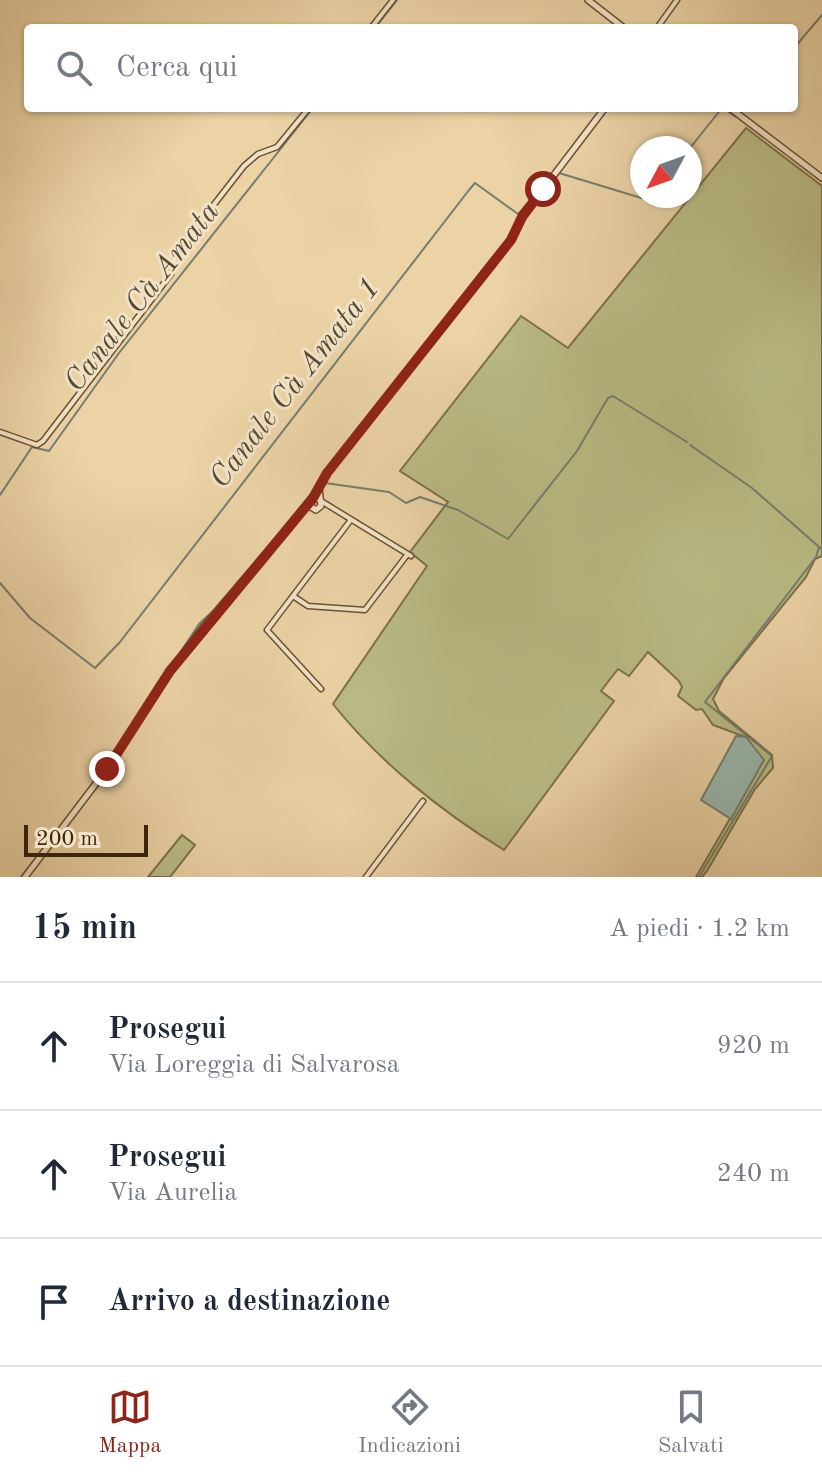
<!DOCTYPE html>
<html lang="it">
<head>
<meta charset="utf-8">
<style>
	:root { --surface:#fff; --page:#f6f6f7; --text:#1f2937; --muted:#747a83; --line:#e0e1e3; --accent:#8f2418 }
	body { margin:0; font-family:"Old Standard TT",serif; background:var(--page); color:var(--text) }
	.compass { position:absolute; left:630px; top:136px; width:72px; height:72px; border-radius:50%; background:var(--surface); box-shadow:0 2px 6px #0004; rotate:229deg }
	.scale { position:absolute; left:24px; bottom:20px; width:124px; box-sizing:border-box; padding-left:8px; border:4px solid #3e260e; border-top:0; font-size:22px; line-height:28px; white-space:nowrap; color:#3e260e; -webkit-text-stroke:6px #f2e2c5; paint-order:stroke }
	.stop { position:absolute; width:24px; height:24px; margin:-18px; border:6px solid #8f2418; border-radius:50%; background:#fff }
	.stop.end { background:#8f2418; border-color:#fff; box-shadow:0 2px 8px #0008 }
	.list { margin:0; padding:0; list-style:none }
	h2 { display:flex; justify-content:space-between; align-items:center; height:104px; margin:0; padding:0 32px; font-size:34px }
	h2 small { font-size:26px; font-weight:400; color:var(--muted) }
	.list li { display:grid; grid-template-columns:52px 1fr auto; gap:24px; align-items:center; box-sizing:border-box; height:128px; padding:0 32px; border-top:2px solid var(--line) }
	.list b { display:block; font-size:30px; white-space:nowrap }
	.list p { margin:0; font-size:26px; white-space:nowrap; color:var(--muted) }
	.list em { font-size:26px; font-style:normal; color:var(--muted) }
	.icon { flex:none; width:44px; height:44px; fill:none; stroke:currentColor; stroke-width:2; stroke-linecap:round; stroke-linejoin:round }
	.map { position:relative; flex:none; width:822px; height:877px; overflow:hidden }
	.search { position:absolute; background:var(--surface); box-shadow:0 2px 6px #0004; left:24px; right:24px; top:24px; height:88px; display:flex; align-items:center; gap:20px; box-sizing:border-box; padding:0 28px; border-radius:8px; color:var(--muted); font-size:30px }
	.sheet { height:488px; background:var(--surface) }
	nav { display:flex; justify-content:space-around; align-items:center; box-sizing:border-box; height:112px; border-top:2px solid var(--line); background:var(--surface); font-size:22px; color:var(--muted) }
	nav a { display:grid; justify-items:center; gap:4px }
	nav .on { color:var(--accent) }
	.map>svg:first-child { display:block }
	.green { fill:#babc85; stroke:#7c714a; stroke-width:2 }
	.water { fill:#99b7ae; stroke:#757d6e; stroke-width:2 }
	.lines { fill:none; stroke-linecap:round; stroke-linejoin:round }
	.stream { stroke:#757d6e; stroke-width:2 }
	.minor-casing { stroke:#695134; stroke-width:7 }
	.tertiary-casing { stroke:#695134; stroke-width:8 }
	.minor { stroke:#f2e2c5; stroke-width:4 }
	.tertiary { stroke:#f2e2c5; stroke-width:5 }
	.route { stroke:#8f2418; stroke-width:10 }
	.labels { text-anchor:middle; stroke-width:6; stroke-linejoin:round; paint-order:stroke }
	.water-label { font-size:30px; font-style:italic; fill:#554a36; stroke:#f2e2c5 }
</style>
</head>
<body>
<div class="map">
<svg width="822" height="877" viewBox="0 0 822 877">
	<rect width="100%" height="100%" fill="#ebd3a6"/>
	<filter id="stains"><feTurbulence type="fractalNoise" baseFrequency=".0025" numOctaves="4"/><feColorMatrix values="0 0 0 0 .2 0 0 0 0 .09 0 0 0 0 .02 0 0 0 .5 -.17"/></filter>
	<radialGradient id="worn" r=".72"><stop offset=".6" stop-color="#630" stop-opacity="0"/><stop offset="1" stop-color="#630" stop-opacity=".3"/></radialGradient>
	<g class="green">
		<path d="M746,128L822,186V556L815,559L806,577L724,678L713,699L719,711L772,755L773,768L755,789L707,871L702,877H696L757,772L743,736L713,725L702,709L696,710L678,696L682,687L679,681L648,652L629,676L618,669L601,691L614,701L504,850C442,812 378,761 333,704L427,566L410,552L448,502L400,471L521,316L568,348Z"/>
		<path d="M182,835L195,845L170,877H148Z"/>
	</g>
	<path class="water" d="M736,736L746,737L764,760L731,819L701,800Z"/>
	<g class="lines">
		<g class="stream">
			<path d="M375,28L397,0"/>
			<path d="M794,48L822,15"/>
			<path d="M726,110L736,117"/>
			<path d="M740,112L744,108"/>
			<path d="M690,148L722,108"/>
			<path d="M559,173L648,200L651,196"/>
			<path d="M690,445L752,488L818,546"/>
			<path d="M325,483L389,492L406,503L420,497L458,510L508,539L577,451L608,398L613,396L687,442"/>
			<path d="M0,495L32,447L49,451L119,353L313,108"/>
			<path d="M250,569L319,484"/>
			<path d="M0,583L30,618L95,668L120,642L469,190L475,183L518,214L540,190"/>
			<path d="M172,665L199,624L214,610"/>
			<path d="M122,742L163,676"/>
			<path d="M21,877L50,840"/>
			<path d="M699,877L772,756L705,702L816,557L819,547L822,549"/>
		</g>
		<defs>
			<g id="minor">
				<path d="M371,28L393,0"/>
				<path d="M657,28L677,0"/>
				<path d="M0,432L37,445L43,441L171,274L177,252L244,166L258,154L277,147L309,108"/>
				<path d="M321,501L411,556"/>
				<path d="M293,596L308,606L365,610L407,555"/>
				<path d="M321,689L267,630L350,521"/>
				<path d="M366,877L423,801"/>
			</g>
			<g id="tertiary">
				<path d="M588,0L624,28"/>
				<path d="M730,108L822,178"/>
				<path d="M319,488L321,506L316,510L311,507L312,499H320"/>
				<path d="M313,498L327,473L511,240L522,217L605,108"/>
				<path d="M25,877L107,769L170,671L204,626L310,502"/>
			</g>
		</defs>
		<use href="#minor" class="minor-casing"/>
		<use href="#tertiary" class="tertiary-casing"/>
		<use href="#minor" class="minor"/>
		<use href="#tertiary" class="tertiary"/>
	</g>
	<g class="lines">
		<path class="route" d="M107,769L170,671L313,498L327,473L511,240L522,217L543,189"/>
	</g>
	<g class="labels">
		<g class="water-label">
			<text transform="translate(141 296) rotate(-52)" y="10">Canale Cà Amata</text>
			<text transform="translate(294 382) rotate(-52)" y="10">Canale Cà Amata 1</text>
		</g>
	</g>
	<rect width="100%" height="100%" filter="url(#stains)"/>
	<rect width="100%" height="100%" fill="url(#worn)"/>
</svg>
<svg class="compass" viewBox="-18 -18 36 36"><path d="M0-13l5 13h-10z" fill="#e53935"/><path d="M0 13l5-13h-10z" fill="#747a83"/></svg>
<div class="scale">200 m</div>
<div class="stop" style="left:543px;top:189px"></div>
<div class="stop end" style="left:107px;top:769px"></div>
<div class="search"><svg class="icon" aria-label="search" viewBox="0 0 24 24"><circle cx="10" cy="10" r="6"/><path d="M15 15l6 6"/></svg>Cerca qui</div>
</div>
<section class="sheet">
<h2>15 min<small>A piedi · 1.2 km</small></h2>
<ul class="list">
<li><svg class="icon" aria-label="ahead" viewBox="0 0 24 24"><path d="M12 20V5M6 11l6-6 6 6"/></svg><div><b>Prosegui</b><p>Via Loreggia di Salvarosa</p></div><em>920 m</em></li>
<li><svg class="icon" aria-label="ahead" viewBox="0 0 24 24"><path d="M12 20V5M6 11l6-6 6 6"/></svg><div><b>Prosegui</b><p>Via Aurelia</p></div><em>240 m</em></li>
<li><svg class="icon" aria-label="arrive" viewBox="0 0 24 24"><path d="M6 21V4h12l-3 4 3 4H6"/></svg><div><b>Arrivo a destinazione</b></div></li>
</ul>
</section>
<nav>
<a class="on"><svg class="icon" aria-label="map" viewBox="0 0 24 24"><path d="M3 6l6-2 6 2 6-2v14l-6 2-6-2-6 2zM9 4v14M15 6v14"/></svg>Mappa</a>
<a><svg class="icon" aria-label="directions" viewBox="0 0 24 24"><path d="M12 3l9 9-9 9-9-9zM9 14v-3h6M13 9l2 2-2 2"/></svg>Indicazioni</a>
<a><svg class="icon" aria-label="saved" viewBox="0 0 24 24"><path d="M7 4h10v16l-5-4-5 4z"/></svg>Salvati</a>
</nav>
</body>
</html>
